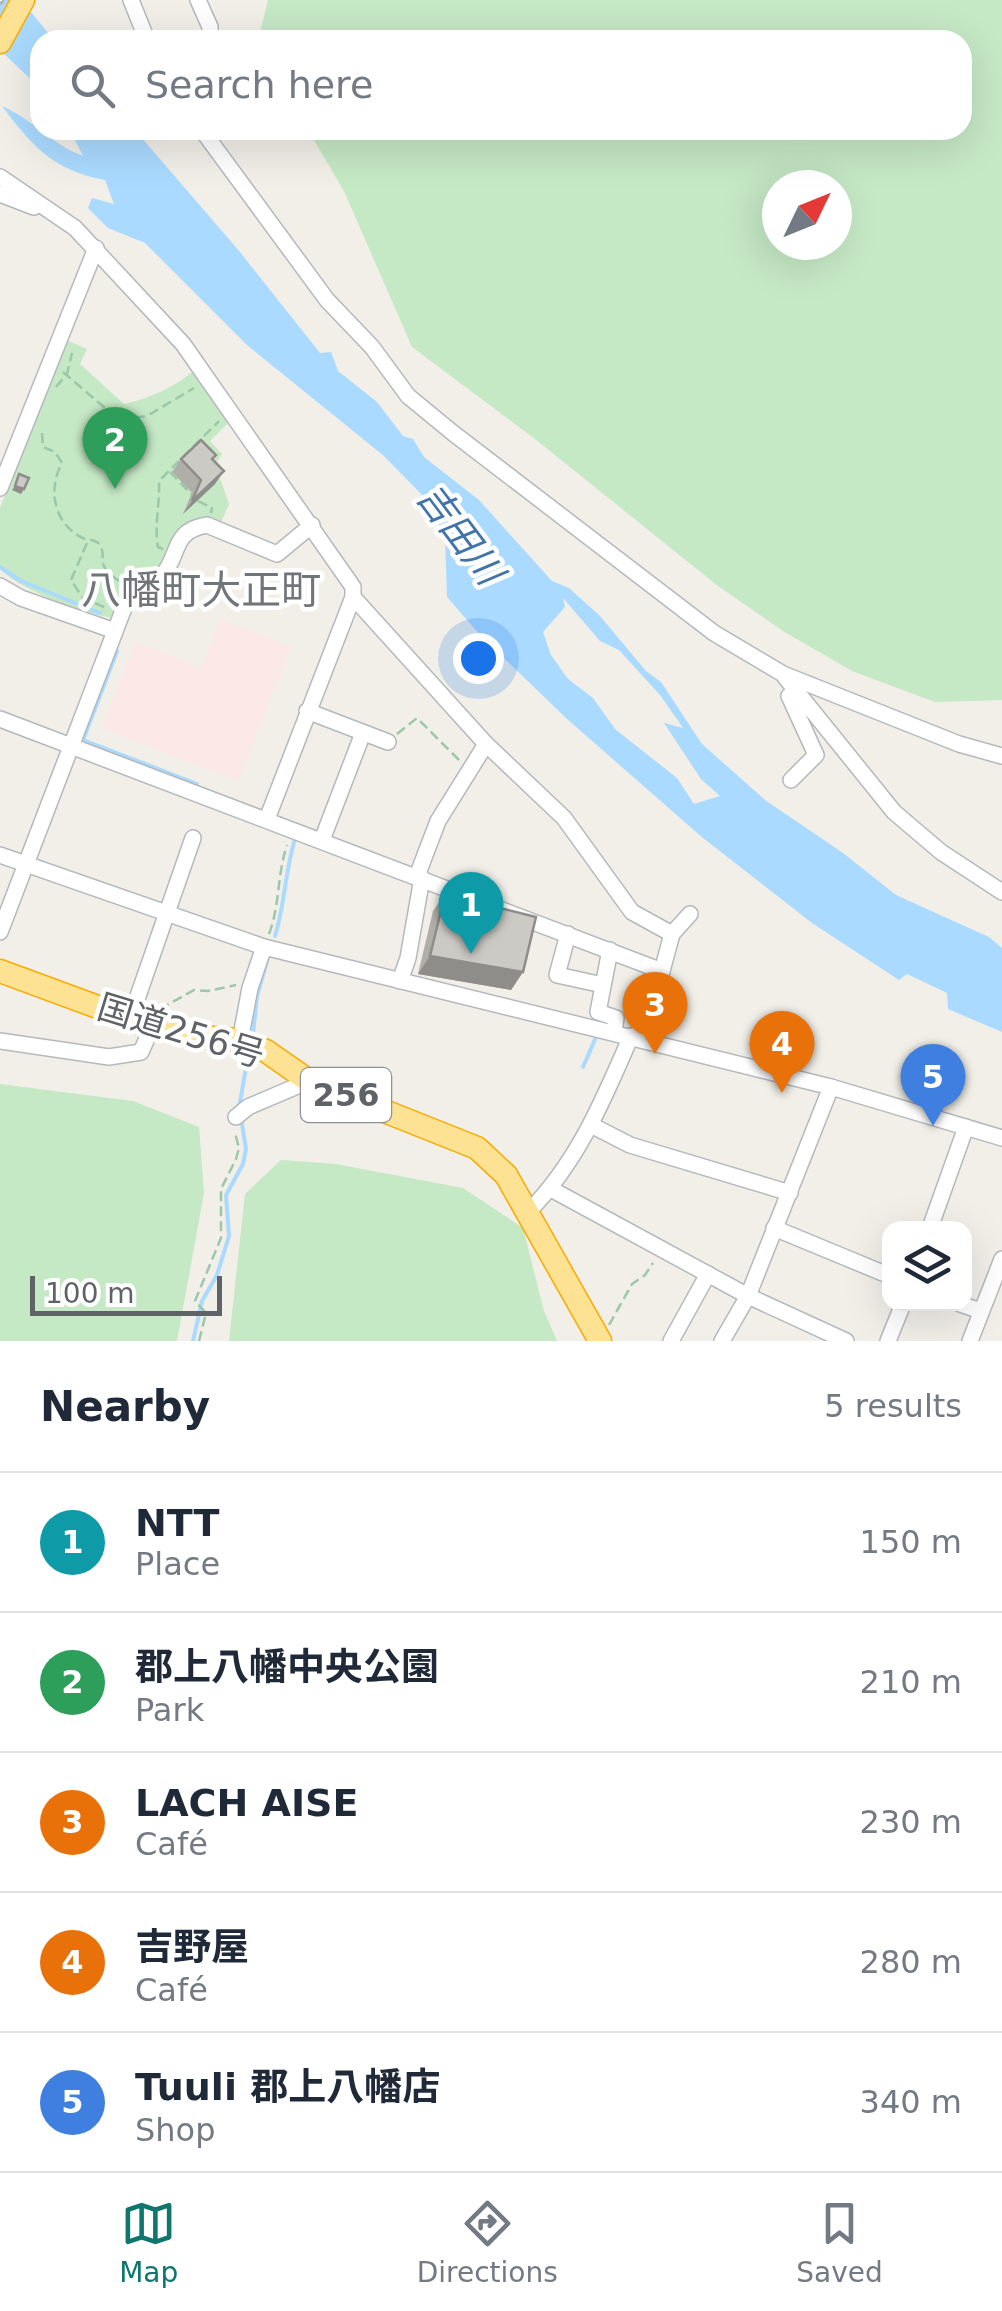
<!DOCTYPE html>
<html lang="en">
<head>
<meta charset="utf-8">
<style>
	:root { --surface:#fff; --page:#f6f6f7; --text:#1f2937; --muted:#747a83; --line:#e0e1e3; --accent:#0f766e }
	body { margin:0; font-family:"DejaVu Sans","Noto Sans JP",sans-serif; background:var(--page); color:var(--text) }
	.controls { position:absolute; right:30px; bottom:30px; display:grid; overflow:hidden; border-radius:20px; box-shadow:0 10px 40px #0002 }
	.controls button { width:90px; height:90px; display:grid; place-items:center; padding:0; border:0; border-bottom:2px solid var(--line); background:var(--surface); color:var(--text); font:50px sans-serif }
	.compass { position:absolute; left:762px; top:170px; width:90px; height:90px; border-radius:50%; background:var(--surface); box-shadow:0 10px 40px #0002; rotate:47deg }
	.scale { position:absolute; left:30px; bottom:25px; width:192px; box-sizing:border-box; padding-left:10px; border:5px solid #5f6368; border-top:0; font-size:28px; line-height:35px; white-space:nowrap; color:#5f6368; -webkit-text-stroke:8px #fff; paint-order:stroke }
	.you { position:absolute; left:478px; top:658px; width:35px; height:35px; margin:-25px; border:8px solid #fff; border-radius:50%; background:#1a73e8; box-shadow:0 0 0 15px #1a73e833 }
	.badge { display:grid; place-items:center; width:65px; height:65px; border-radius:50%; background:var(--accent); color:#fff; font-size:32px; font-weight:700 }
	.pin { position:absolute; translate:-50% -82px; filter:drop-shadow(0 2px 5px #0008) }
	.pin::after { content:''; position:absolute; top:52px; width:35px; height:30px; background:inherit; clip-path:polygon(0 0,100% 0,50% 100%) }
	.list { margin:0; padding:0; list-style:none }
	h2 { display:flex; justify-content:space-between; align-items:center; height:130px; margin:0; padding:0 40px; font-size:42px }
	h2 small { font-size:32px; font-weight:400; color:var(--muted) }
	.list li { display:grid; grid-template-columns:65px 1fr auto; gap:30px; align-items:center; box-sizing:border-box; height:140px; padding:0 40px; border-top:2px solid var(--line) }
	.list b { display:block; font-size:38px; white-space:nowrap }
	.list p { margin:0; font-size:32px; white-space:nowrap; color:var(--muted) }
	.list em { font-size:32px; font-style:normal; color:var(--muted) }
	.icon { flex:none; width:55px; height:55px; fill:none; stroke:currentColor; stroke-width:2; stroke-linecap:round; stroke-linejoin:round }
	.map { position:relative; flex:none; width:1002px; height:1341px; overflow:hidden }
	.search { position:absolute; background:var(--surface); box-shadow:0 10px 40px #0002; left:30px; right:30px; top:30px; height:110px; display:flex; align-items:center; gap:25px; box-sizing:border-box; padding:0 35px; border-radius:30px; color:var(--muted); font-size:38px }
	.sheet { height:830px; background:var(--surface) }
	nav { display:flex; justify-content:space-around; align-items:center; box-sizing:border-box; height:140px; border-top:2px solid var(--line); background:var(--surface); font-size:28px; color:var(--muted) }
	nav a { display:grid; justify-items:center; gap:5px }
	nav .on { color:var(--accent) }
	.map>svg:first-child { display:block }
	.medical { fill:#fce8e6 }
	.green { fill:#c5e8c5; fill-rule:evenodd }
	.water { fill:#aadaff; fill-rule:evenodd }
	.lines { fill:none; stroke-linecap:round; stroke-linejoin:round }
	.stream { stroke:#aadaff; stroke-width:4 }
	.minor-casing { stroke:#b5b8bc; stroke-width:18 }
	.highway-casing { stroke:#f9ab00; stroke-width:25 }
	.path { stroke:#9cc7a9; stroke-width:2.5; stroke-dasharray:10 5; stroke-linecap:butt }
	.minor { stroke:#fff; stroke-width:15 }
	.highway { stroke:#fde293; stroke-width:22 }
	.rail-casing { stroke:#b6b7b8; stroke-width:8 }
	.rail { stroke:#fff; stroke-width:4; stroke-dasharray:11; stroke-linecap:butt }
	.wall { fill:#afaea9 }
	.shaded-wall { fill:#8f8d8a }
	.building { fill:#cccac5; stroke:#8f8d8a; stroke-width:2.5 }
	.labels { text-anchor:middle; stroke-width:9; stroke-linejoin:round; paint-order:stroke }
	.shield { fill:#fff; stroke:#8f9295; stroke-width:2.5 }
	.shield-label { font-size:32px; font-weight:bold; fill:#5f6368 }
	.street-label { font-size:35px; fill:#5f6368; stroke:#fff }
	.water-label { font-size:38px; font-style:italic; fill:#4174aa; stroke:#fff }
	.quarter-label { font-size:40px; fill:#70757a; stroke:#fff }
</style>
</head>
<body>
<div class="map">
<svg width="1002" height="1341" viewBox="0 0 1002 1341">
	<rect width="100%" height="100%" fill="#f1efe8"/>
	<path class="medical" d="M220,619L291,647L238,781L102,728L136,642L201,668Z"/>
	<g class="green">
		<path d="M268,0H1002V700L935,702L852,671L783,631L718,586L535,439L412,347L344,191L308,130H962V40H258ZM837,185V245H777V185Z"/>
		<path d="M64,339L87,349L80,364L124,404C152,398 174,387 196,369L232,419L210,441L222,454L209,474L219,475L229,504L219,527L206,522L113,618C82,613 22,591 0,569V508Z"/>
		<path d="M0,1084L133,1101L199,1127L204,1193L177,1341H0Z"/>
		<path d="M281,1160L336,1164L463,1188L523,1228L544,1311L557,1341H229L245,1194Z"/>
	</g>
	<g class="water">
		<path d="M0,0H21L54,40H40V88L0,50Z"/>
		<path d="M2,106C34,120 51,144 83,156L70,130H135L240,252L320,353L331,352L338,371L377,402L403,436L413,439L424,457L479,500L552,581L569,588L600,616L646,671L661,682L702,744L765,800L843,853L896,895L989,937L1002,948V1032L948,1009L947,993L907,974L899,980L812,923L703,838L567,719L481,636L447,597L445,537L423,496L384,456L247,345L145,243L108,228L88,208L92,198L114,204L105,180C53,170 33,147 2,106ZM563,598L600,641L619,650L660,695L683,728L664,723L701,779L720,796L694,804L677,778L615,729L593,698L568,679L551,655L543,632L565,607Z"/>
	</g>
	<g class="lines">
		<g class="stream">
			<path d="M0,567L21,581L100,613"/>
			<path d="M117,651L83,740L197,784"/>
			<path d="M275,936C285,904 285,871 295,839"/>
			<path d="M253,1034L257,996L268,958"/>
			<path d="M583,1067L597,1035"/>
			<path d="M239,1108L248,1056"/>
			<path d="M193,1341L202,1301L217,1275L229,1236L226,1195L243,1164L246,1149L241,1118"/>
		</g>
		<defs>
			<g id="minor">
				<path d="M131,0L147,40"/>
				<path d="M198,0L210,27V40"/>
				<path d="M202,130L327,300L372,347L408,396L453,433L714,633L783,674L959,744L1002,756"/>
				<path d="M0,177L75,228L183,344L353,587V597L486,744L564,818L632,912L672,934L662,971L636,1038"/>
				<path d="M0,194L34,207"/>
				<path d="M0,488L96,248"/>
				<path d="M0,586L21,598L115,631"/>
				<path d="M785,677L894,812L941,852L1002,892"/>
				<path d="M307,711L388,742"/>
				<path d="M0,719L662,971"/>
				<path d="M791,780L816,755L789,696L795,690"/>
				<path d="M267,819L353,597"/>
				<path d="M322,840L363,733"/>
				<path d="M0,855L264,947L831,1087L1002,1138"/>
				<path d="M417,876L438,821L486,744"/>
				<path d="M0,932L127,600C137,589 151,587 161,577C181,556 170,531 207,525L277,554L312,525"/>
				<path d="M568,934L557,975L603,985"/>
				<path d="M672,934L690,914"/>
				<path d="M610,950L598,1012L616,1018L614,1032"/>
				<path d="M400,981L408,958L422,878"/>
				<path d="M130,1019L193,838"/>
				<path d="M0,1041L109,1057L141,1052L152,1027"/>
				<path d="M240,1041L250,988L264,947"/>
				<path d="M236,1117L248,1107L309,1081"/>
				<path d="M591,1125L630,1145L790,1193"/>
				<path d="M551,1189L748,1296L846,1341"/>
				<path d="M529,1211C577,1163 604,1099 631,1036"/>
				<path d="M774,1228L890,1276"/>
				<path d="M930,1228L966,1127"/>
				<path d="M960,1304L981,1311"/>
				<path d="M671,1341L708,1274"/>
				<path d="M722,1341L748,1296L831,1087"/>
				<path d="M888,1341L903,1304"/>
				<path d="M970,1341L1002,1259"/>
			</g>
			<g id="highway">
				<path d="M0,42L23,0"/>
				<path d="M0,971L152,1027L189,1036L237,1040L266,1051L309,1081L477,1148L506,1175L600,1341"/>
			</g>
		</defs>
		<use href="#minor" class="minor-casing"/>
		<use href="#highway" class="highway-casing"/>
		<g class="path">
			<path d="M63,372L119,420L147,416L194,388"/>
			<path d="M56,387L67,374L72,353"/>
			<path d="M42,433L43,447L55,452L62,463C47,490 54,526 85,539C90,540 96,540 99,544C110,560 90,562 122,583"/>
			<path d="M115,441L118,421"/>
			<path d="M170,472L192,495"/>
			<path d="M198,501L212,508L211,513"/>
			<path d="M87,543L71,580L82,597L106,608"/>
			<path d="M163,549L158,547C154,526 160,504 159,481L219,421"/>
			<path d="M397,734L417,718L461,762"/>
			<path d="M269,934C280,905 277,875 287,845"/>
			<path d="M160,1009L194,990L208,991L236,985"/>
			<path d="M609,1325L632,1284L645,1275L653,1263"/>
			<path d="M199,1341L206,1313L195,1301L221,1238V1189L236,1159L239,1148L235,1133"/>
		</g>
		<use href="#minor" class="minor"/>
		<use href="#highway" class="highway"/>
		<defs>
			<path id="rail" d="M0,1V0"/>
		</defs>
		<use href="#rail" class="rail-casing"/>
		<use href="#rail" class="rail"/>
	</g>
	<g class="wall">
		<path d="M216,455L213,459L215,484L183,514L192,493L172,472L181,459Z"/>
		<path d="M445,894L523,972L511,990L418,974L433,911Z"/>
	</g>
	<g class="shaded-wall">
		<path d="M224,471L215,484L183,514L192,501Z"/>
		<path d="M15,486L24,489L21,494L12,490Z"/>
		<path d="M430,956L523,972L511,990L418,974Z"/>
	</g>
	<g class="building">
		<path d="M201,440L216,455L212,459L224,471L192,501L201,480L181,459Z"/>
		<path d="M19,474L29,478L24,489L15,486Z"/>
		<path d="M445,894L536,917L523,972L430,956Z"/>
	</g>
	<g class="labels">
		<rect class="shield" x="301" y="1068" width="90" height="54" rx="8"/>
		<g class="shield-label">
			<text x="346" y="1106">256</text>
		</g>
		<g class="street-label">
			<text transform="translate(181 1031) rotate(17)" y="12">国道256号</text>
		</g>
		<g class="water-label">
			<text transform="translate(460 534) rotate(53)" y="13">吉田川</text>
		</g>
		<g class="quarter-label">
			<text x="201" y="604">八幡町大正町</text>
		</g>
	</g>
</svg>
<div class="controls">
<button><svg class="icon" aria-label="layers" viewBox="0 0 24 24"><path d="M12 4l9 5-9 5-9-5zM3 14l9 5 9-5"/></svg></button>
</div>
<svg class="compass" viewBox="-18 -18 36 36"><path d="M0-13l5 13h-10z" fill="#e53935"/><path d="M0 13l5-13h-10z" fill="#747a83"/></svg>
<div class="scale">100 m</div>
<div class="you"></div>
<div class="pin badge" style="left:471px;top:954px;background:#0f9aa8">1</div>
<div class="pin badge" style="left:115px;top:489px;background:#2e9e5b">2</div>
<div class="pin badge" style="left:655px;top:1054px;background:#e8710a">3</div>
<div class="pin badge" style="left:782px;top:1093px;background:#e8710a">4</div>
<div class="pin badge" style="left:933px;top:1126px;background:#3f7fe0">5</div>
<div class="search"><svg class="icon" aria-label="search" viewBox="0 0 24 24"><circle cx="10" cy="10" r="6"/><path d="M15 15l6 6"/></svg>Search here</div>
</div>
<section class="sheet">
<h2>Nearby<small>5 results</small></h2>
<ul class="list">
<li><span class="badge" style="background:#0f9aa8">1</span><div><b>NTT</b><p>Place</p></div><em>150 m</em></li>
<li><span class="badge" style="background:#2e9e5b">2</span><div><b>郡上八幡中央公園</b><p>Park</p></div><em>210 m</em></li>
<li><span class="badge" style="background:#e8710a">3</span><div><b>LACH AISE</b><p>Café</p></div><em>230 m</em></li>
<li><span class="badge" style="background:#e8710a">4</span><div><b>吉野屋</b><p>Café</p></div><em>280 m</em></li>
<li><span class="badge" style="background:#3f7fe0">5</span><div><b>Tuuli 郡上八幡店</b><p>Shop</p></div><em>340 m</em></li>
</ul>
</section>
<nav>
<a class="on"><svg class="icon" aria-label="map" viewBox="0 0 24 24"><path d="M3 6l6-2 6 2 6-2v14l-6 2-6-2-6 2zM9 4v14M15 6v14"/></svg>Map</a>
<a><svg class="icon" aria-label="directions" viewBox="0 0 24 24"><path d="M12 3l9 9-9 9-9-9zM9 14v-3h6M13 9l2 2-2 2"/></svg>Directions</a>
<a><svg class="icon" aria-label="saved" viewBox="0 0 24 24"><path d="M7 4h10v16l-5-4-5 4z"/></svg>Saved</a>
</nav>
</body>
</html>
